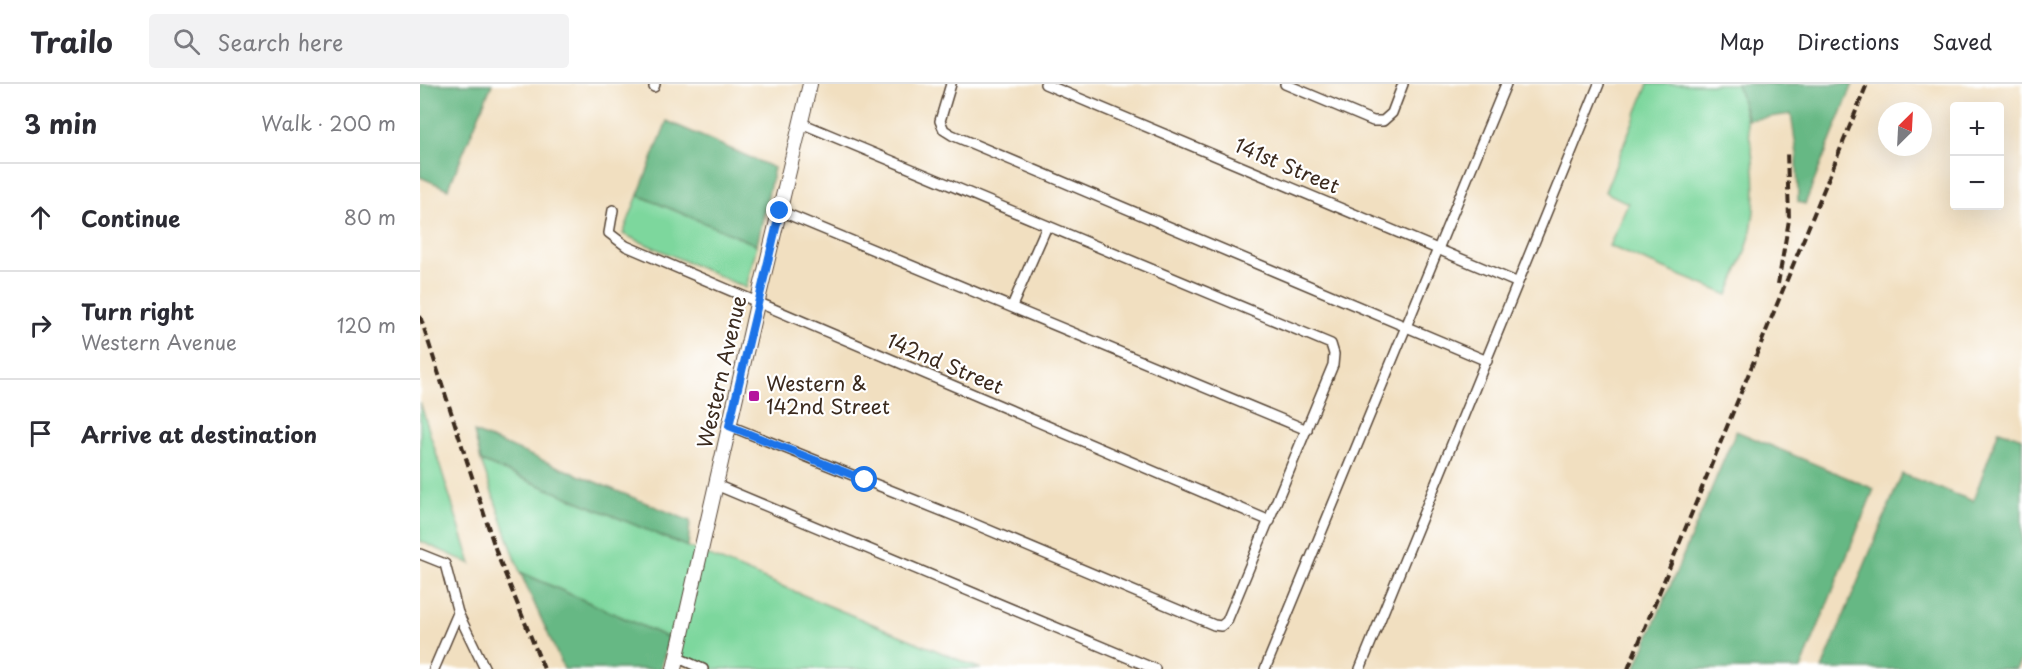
<!DOCTYPE html>
<html lang="en">
<head>
<meta charset="utf-8">
<style>
	:root { --surface:#fff; --page:#f2f2f3; --text:#2b2b33; --muted:#7c7c81; --line:#e1e1e2 }
	body { margin:0; font-family:"Playpen Sans",sans-serif; background:var(--page); color:var(--text) }
	.controls { position:absolute; right:18px; top:18px; display:grid; overflow:hidden; border-radius:6px; box-shadow:0 6px 24px #0002 }
	.controls button { width:54px; height:54px; display:grid; place-items:center; padding:0; border:0; border-bottom:2px solid var(--line); background:var(--surface); color:var(--text); font:30px sans-serif }
	.compass { position:absolute; left:1458px; top:18px; width:54px; height:54px; border-radius:50%; background:var(--surface); box-shadow:0 6px 24px #0002; rotate:24deg }
	.stop { position:absolute; width:18px; height:18px; margin:-14px; border:4px solid #1a73e8; border-radius:50%; background:#fff }
	.stop.end { background:#1a73e8; border-color:#fff; box-shadow:0 2px 6px #0008 }
	.list { margin:0; padding:0; list-style:none }
	h2 { display:flex; justify-content:space-between; align-items:center; height:78px; margin:0; padding:0 24px; font-size:26px }
	h2 small { font-size:20px; font-weight:400; color:var(--muted) }
	.list li { display:grid; grid-template-columns:39px 1fr auto; gap:18px; align-items:center; box-sizing:border-box; height:108px; padding:0 24px; border-top:2px solid var(--line) }
	.list b { display:block; font-size:22px; white-space:nowrap }
	.list p { margin:0; font-size:20px; white-space:nowrap; color:var(--muted) }
	.list em { font-size:20px; font-style:normal; color:var(--muted) }
	.icon { flex:none; width:33px; height:33px; fill:none; stroke:currentColor; stroke-width:2; stroke-linecap:round; stroke-linejoin:round }
	.map { position:relative; flex:none; width:1602px; height:585px; overflow:hidden }
	header { display:flex; align-items:center; gap:36px; box-sizing:border-box; height:84px; padding:0 30px; background:var(--surface); border-bottom:2px solid var(--line) }
	header strong { font-size:28px }
	nav { display:flex; gap:33px; margin-inline-start:auto; font-size:21px }
	.search { width:420px; height:54px; background:var(--page); display:flex; align-items:center; gap:15px; box-sizing:border-box; padding:0 21px; border-radius:6px; color:var(--muted); font-size:22px }
	main { display:flex }
	aside { flex:1; background:var(--surface) }
	.map>svg:first-child { display:block }
	.green { fill:#7dd79d; stroke:#5c805e; stroke-width:1.5 }
	.forest { fill:#66b884; stroke:#507151; stroke-width:1.5 }
	.lines { fill:none; stroke-linecap:round; stroke-linejoin:round }
	.street-casing { stroke:#564536; stroke-width:12 }
	.secondary-casing { stroke:#564536; stroke-width:16 }
	.street { stroke:#fff; stroke-width:9 }
	.secondary { stroke:#fff; stroke-width:14 }
	.rail { stroke:#3b2a1e; stroke-width:4; stroke-dasharray:9 4.5; stroke-linecap:butt }
	.route { stroke:#1a73e8; stroke-width:8 }
	.poi-dot { fill:#b5179e; stroke:#fff; stroke-width:2 }
	.labels { text-anchor:middle; stroke-width:4.5; stroke-linejoin:round; paint-order:stroke }
	.street-label { font-size:20px; fill:#3b2a1e; stroke:#fff }
	.poi-label { font-size:20px; fill:#3b2a1e; stroke:#fff; text-anchor:start }
</style>
</head>
<body>
<header>
<strong>Trailo</strong>
<div class="search"><svg class="icon" aria-label="search" viewBox="0 0 24 24"><circle cx="10" cy="10" r="6"/><path d="M15 15l6 6"/></svg>Search here</div>
<nav><a>Map</a><a>Directions</a><a>Saved</a></nav>
</header>
<main>
<aside>
<h2>3 min<small>Walk · 200 m</small></h2>
<ul class="list">
<li><svg class="icon" aria-label="ahead" viewBox="0 0 24 24"><path d="M12 20V5M6 11l6-6 6 6"/></svg><div><b>Continue</b></div><em>80 m</em></li>
<li><svg class="icon" aria-label="right" viewBox="0 0 24 24"><path d="M7 20v-9h11M14 6l5 5-5 5"/></svg><div><b>Turn right</b><p>Western Avenue</p></div><em>120 m</em></li>
<li><svg class="icon" aria-label="arrive" viewBox="0 0 24 24"><path d="M6 21V4h12l-3 4 3 4H6"/></svg><div><b>Arrive at destination</b></div></li>
</ul>
</aside>
<div class="map">
<svg width="1602" height="585" viewBox="0 0 1602 585">
	<rect width="100%" height="100%" fill="#fff"/>
	<filter id="ink" filterUnits="userSpaceOnUse"><feTurbulence type="fractalNoise" baseFrequency=".0167" numOctaves="2"/><feDisplacementMap in="SourceGraphic" scale="12" xChannelSelector="R" yChannelSelector="G"/><feConvolveMatrix kernelMatrix="1 2 1 2 8 2 1 2 1" color-interpolation-filters="sRGB"/></filter>
	<filter id="wash" filterUnits="userSpaceOnUse"><feTurbulence type="fractalNoise" baseFrequency=".008" numOctaves="4" result="noise"/><feDisplacementMap in="SourceGraphic" scale="24" xChannelSelector="R" yChannelSelector="G"/><feGaussianBlur stdDeviation="1.35" result="paint"/><feColorMatrix in="noise" values="0 0 0 0 0 0 0 0 0 0 0 0 0 0 0 0 0 1.4 0 .05"/><feComposite in="paint" operator="in"/></filter>
	<g filter="url(#wash)">
		<rect width="100%" height="100%" fill="#f1dfc0"/>
		<g class="green">
			<path d="M1228,0H1317C1331,46 1342,107 1329,155C1324,174 1315,192 1308,211L1189,162L1208,119L1185,108Z"/>
			<path d="M218,111L337,161L326,204L203,150Z"/>
			<path d="M0,318L51,480L0,457Z"/>
			<path d="M61,377L561,585H283L256,573L249,554L100,488Z"/>
		</g>
		<g class="forest">
			<path d="M0,0H72L28,105L0,93Z"/>
			<path d="M1317,0H1433L1385,120L1378,118L1377,70L1371,30L1328,36Z"/>
			<path d="M247,37L354,84L337,161L218,111Z"/>
			<path d="M1579,346L1602,354V574L1596,585H1402L1482,390L1553,417Z"/>
			<path d="M1316,347L1454,405L1381,585H1215Z"/>
			<path d="M54,348L270,437L268,463L61,377Z"/>
			<path d="M100,488L249,554L241,585H144Z"/>
		</g>
	</g>
	<g filter="url(#ink)">
		<g class="lines">
			<defs>
				<g id="street">
					<path d="M531,0L520,37L524,46L532,51L1067,277"/>
					<path d="M625,0L1096,198"/>
					<path d="M865,0L953,37H963L972,29L983,0"/>
					<path d="M234,3L235,0"/>
					<path d="M193,126L189,149L206,162L850,437"/>
					<path d="M360,127L887,346"/>
					<path d="M592,222L627,142"/>
					<path d="M310,342L552,439L794,541L801,542L807,537L913,281L914,270L911,260L381,39"/>
					<path d="M296,401L735,585"/>
					<path d="M0,470L25,480L38,529L14,585"/>
					<path d="M38,529L65,585"/>
					<path d="M256,573L283,585"/>
					<path d="M845,585L1086,0"/>
					<path d="M940,585L1179,0"/>
				</g>
				<path id="secondary" d="M254,585L337,220L390,0"/>
			</defs>
			<use href="#street" class="street-casing"/>
			<use href="#secondary" class="secondary-casing"/>
			<use href="#street" class="street"/>
			<use href="#secondary" class="secondary"/>
			<g class="rail">
				<path d="M1358,200L1369,136L1367,66"/>
				<path d="M0,232L77,470L124,585"/>
				<path d="M1208,585L1447,0"/>
			</g>
		</g>
	</g>
	<g class="lines" filter="url(#ink)">
		<path class="route" d="M360,127L309,342L445,396"/>
	</g>
	<rect class="poi-dot" x="328" y="306" width="12" height="12" rx="3"/>
	<g class="labels">
		<g class="street-label">
			<text transform="translate(867 82) rotate(23)" y="7">141st Street</text>
			<text transform="translate(525 280) rotate(23)" y="7">142nd Street</text>
			<text transform="translate(302 288) rotate(-77)" y="7">Western Avenue</text>
		</g>
		<g class="poi-label">
			<text x="346" y="307">Western &amp;<tspan x="346" dy="23">142nd Street</tspan></text>
		</g>
	</g>
</svg>
<div class="controls">
<button>+</button>
<button>−</button>
</div>
<svg class="compass" viewBox="-18 -18 36 36"><path d="M0-13l5 13h-10z" fill="#e53935"/><path d="M0 13l5-13h-10z" fill="#7c7c81"/></svg>
<div class="stop" style="left:445px;top:396px"></div>
<div class="stop end" style="left:360px;top:127px"></div>
</div>
</main>
</body>
</html>
